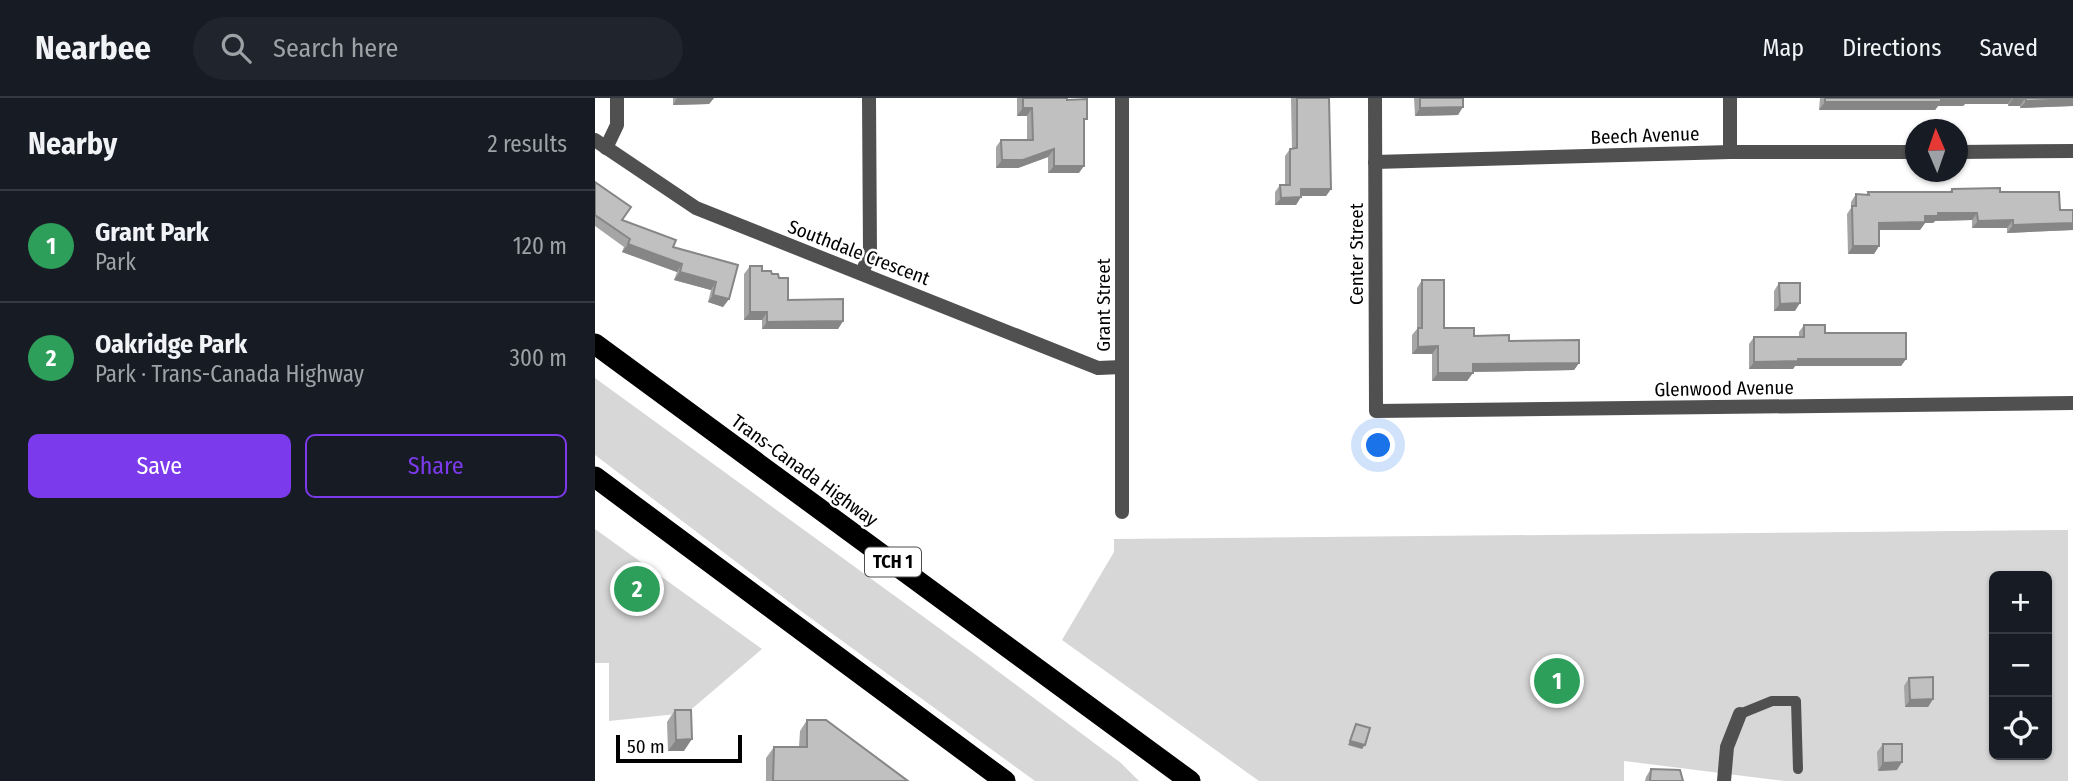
<!DOCTYPE html>
<html lang="en">
<head>
<meta charset="utf-8">
<style>
	:root { --surface:#171b24; --page:#20242c; --text:#f1f3f6; --muted:#9ea1a6; --line:#363941; --accent:#7c3aed }
	body { margin:0; font-family:"Fira Sans Condensed",sans-serif; background:var(--page); color:var(--text) }
	.controls { position:absolute; right:21px; bottom:21px; display:grid; overflow:hidden; border-radius:10px; box-shadow:0 2px 5px #0004 }
	.controls button { width:63px; height:63px; display:grid; place-items:center; padding:0; border:0; border-bottom:2px solid var(--line); background:var(--surface); color:var(--text); font:35px sans-serif }
	.compass { position:absolute; left:1310px; top:21px; width:63px; height:63px; border-radius:50%; background:var(--surface); box-shadow:0 2px 5px #0004; rotate:358deg }
	.scale { position:absolute; left:21px; bottom:18px; width:126px; box-sizing:border-box; padding-left:7px; border:4px solid #000; border-top:0; font-size:19px; line-height:24px; white-space:nowrap; color:#000; -webkit-text-stroke:5px #fff; paint-order:stroke }
	.you { position:absolute; left:784px; top:348px; width:24px; height:24px; margin:-18px; border:5px solid #fff; border-radius:50%; background:#1a73e8; box-shadow:0 0 0 10px #1a73e833 }
	.badge { display:grid; place-items:center; width:46px; height:46px; border-radius:50%; background:var(--accent); color:#fff; font-size:23px; font-weight:700 }
	.pin { position:absolute; translate:-50% -50%; border:4px solid #fff; box-shadow:0 2px 7px #0006 }
	.list { margin:0; padding:0; list-style:none }
	h2 { display:flex; justify-content:space-between; align-items:center; height:91px; margin:0; padding:0 28px; font-size:30px }
	h2 small { font-size:23px; font-weight:400; color:var(--muted) }
	.list li { display:grid; grid-template-columns:46px 1fr auto; gap:21px; align-items:center; box-sizing:border-box; height:112px; padding:0 28px; border-top:2px solid var(--line) }
	.list b { display:block; font-size:26px; white-space:nowrap }
	.list p { margin:0; font-size:23px; white-space:nowrap; color:var(--muted) }
	.list em { font-size:23px; font-style:normal; color:var(--muted) }
	.actions { display:flex; gap:14px; padding:21px 28px }
	.actions a { flex:1; padding:16px 0; border:2px solid var(--accent); border-radius:10px; text-align:center; font-size:24px; color:var(--accent) }
	.actions .main { background:var(--accent); color:#fff }
	.icon { flex:none; width:38px; height:38px; fill:none; stroke:currentColor; stroke-width:2; stroke-linecap:round; stroke-linejoin:round }
	.map { position:relative; flex:none; width:1478px; height:683px; overflow:hidden }
	header { display:flex; align-items:center; gap:42px; box-sizing:border-box; height:98px; padding:0 35px; background:var(--surface); border-bottom:2px solid var(--line) }
	header strong { font-size:33px }
	nav { display:flex; gap:38px; margin-inline-start:auto; font-size:24px }
	.search { width:490px; height:63px; background:var(--page); display:flex; align-items:center; gap:18px; box-sizing:border-box; padding:0 24px; border-radius:38px; color:var(--muted); font-size:26px }
	main { display:flex }
	aside { flex:1; background:var(--surface) }
	.map>svg:first-child { display:block }
	.green { fill:#d7d7d7; fill-rule:evenodd }
	.lines { fill:none; stroke-linecap:round; stroke-linejoin:round }
	.lane { stroke:#505050; stroke-width:10 }
	.street { stroke:#505050; stroke-width:14 }
	.highway { stroke:#000; stroke-width:21 }
	.wall { fill:#a5a5a5 }
	.shaded-wall { fill:#868686 }
	.building { fill:#c0c0c0; stroke:#868686; stroke-width:2 }
	.labels { text-anchor:middle; stroke-width:5; stroke-linejoin:round; paint-order:stroke }
	.shield { fill:#fff; stroke:#4c4c4c; stroke-width:2 }
	.shield-label { font-size:18px; font-weight:bold; fill:#000 }
	.street-label { font-size:19px; fill:#000; stroke:#fff }
</style>
</head>
<body>
<header>
<strong>Nearbee</strong>
<div class="search"><svg class="icon" aria-label="search" viewBox="0 0 24 24"><circle cx="10" cy="10" r="6"/><path d="M15 15l6 6"/></svg>Search here</div>
<nav><a>Map</a><a>Directions</a><a>Saved</a></nav>
</header>
<main>
<aside>
<h2>Nearby<small>2 results</small></h2>
<ul class="list">
<li><span class="badge" style="background:#2e9e5b">1</span><div><b>Grant Park</b><p>Park</p></div><em>120 m</em></li>
<li><span class="badge" style="background:#2e9e5b">2</span><div><b>Oakridge Park</b><p>Park · Trans-Canada Highway</p></div><em>300 m</em></li>
</ul>
<div class="actions"><a class="main">Save</a><a>Share</a></div>
</aside>
<div class="map">
<svg width="1478" height="683" viewBox="0 0 1478 683">
	<rect width="100%" height="100%" fill="#fff"/>
	<g class="green">
		<path d="M0,280L381,557L526,665L544,683H440L206,513L0,357Z"/>
		<path d="M0,431L167,551L92,615L14,623V565H0Z"/>
		<path d="M1473,432V683H1190L1029,663V683H664L467,542L519,454V441ZM1399,478H1452V657H1399Z"/>
	</g>
	<g class="lines">
		<path class="lane" d="M1145,616L1177,603H1201L1203,671"/>
		<g class="street">
			<path d="M527,0V414"/>
			<path d="M780,0L781,313L1478,305"/>
			<path d="M1135,0V54"/>
			<path d="M0,42L101,110L503,270L527,269"/>
			<path d="M11,50L22,27V0"/>
			<path d="M1363,54L1478,53"/>
			<path d="M780,64L1135,54H1321"/>
			<path d="M267,175L275,155L274,0"/>
			<path d="M1129,683L1132,649L1145,616"/>
		</g>
		<g class="highway">
			<path d="M0,246L595,683"/>
			<path d="M0,379L410,683"/>
		</g>
	</g>
	<g class="wall">
		<path d="M78,0H119L114,6L78,7Z"/>
		<path d="M422,0H472V2L489,26L484,75H453V59L423,70H401V49L406,42H432V18H422Z"/>
		<path d="M696,0H734L736,91L731,98H706L701,107H680V94L685,87H690V58L695,51H697Z"/>
		<path d="M819,0H868L863,17L820,18Z"/>
		<path d="M1225,0H1478V8L1425,10V8H1413V6H1370L1368,8H1343L1340,12H1224Z"/>
		<path d="M0,84L27,122L78,149L143,167L134,201L128,209L113,204L116,192L79,182L82,174L27,154L29,149L0,128Z"/>
		<path d="M1357,91L1405,94L1465,112H1478V132L1412,135V130H1377V122L1340,123L1338,125H1330L1325,132H1284V148L1279,156H1253L1252,116L1256,110V104L1261,96L1271,97L1273,94H1354Z"/>
		<path d="M155,168L184,180L193,202L248,223L243,231H167V222H149V176Z"/>
		<path d="M827,182L849,230L879,238L914,243L984,265L979,272L878,274L872,283H837V256H817V237L822,231V190Z"/>
		<path d="M1184,185L1200,213H1179V193Z"/>
		<path d="M1209,227L1230,235L1311,261L1306,268H1200L1198,271H1154V246L1159,239H1204V234Z"/>
		<path d="M1314,580L1338,601L1333,609H1310L1309,588Z"/>
		<path d="M80,612L89,653H73L72,624Z"/>
		<path d="M212,622L313,683H171V660L179,649H204L205,633Z"/>
		<path d="M1288,646L1302,672L1283,673L1282,654Z"/>
		<path d="M1056,671L1088,683H1050L1051,679Z"/>
	</g>
	<g class="shaded-wall">
		<path d="M82,0H119L114,6L78,7Z"/>
		<path d="M1346,0H1417L1413,6H1370L1368,8H1343L1340,12H1224L1230,4Z"/>
		<path d="M1418,0H1430L1425,8H1413Z"/>
		<path d="M1478,1V8L1425,10L1431,3Z"/>
		<path d="M868,9L863,17L820,18L825,10Z"/>
		<path d="M428,10H437L432,18H422Z"/>
		<path d="M459,51L453,59L423,70H401L407,62Z"/>
		<path d="M459,68H489L484,75H453Z"/>
		<path d="M706,91H736L731,98H701Z"/>
		<path d="M706,99L701,107H680L686,100Z"/>
		<path d="M1343,115H1382L1377,122L1340,123L1338,125H1330L1325,132H1279L1284,125Z"/>
		<path d="M1418,122L1412,130H1377L1383,123Z"/>
		<path d="M1478,125V132L1412,135L1418,127Z"/>
		<path d="M33,146L87,166L82,174L27,154Z"/>
		<path d="M1258,148H1284L1279,156H1253Z"/>
		<path d="M85,174L121,184L116,192L79,182Z"/>
		<path d="M118,197L134,201L128,209L113,204Z"/>
		<path d="M1205,205L1200,213H1179L1185,206Z"/>
		<path d="M155,214H172L167,222H149Z"/>
		<path d="M248,223L243,231H167L172,224Z"/>
		<path d="M843,248L837,256H817L823,249Z"/>
		<path d="M1203,261H1311L1306,268H1200L1198,271H1154L1159,264Z"/>
		<path d="M984,265L979,272L872,274L878,266Z"/>
		<path d="M843,275H878L872,283H837Z"/>
		<path d="M1338,601L1333,609H1310L1315,602Z"/>
		<path d="M97,641L89,653H73L81,642Z"/>
		<path d="M755,643L770,647L767,651L753,647Z"/>
		<path d="M1307,664L1302,672L1283,673L1288,665Z"/>
	</g>
	<g class="building">
		<path d="M428,0H472V2L492,1V21H489V68H459V51L428,62H407L406,42H438L437,10H428Z"/>
		<path d="M702,0H734L736,91H706V99L686,100L685,87H695V51L702,50Z"/>
		<path d="M825,0H868V9L825,10Z"/>
		<path d="M1230,0H1374H1346V4H1230Z"/>
		<path d="M1418,0H1478V1L1431,3L1430,0Z"/>
		<path d="M0,84L36,109L27,122L81,142L78,149L143,167L134,201L118,197L121,184L85,174L87,166L33,146L35,141L0,117Z"/>
		<path d="M1405,90V94H1464L1465,112H1478V125L1418,127V122L1383,123L1382,115H1343V118H1330V124L1284,125V148H1258L1257,108H1261V96L1274,97L1273,94H1357V91Z"/>
		<path d="M155,168H167V173H176L177,176H183L184,180H193V202L248,201V223L172,224V214H155Z"/>
		<path d="M827,182H849V230H879V238L914,237V243L984,242V265L878,266V275H843V248L823,249V230H827Z"/>
		<path d="M1184,185H1205V205L1185,206Z"/>
		<path d="M1209,227H1230V235H1311V261H1203V263L1159,264V239H1209Z"/>
		<path d="M1338,579V601L1315,602L1314,580Z"/>
		<path d="M80,612H96L97,641L81,642Z"/>
		<path d="M212,622H231L313,683H178L179,649H212Z"/>
		<path d="M761,626L775,630L770,647L755,643Z"/>
		<path d="M1288,646H1307V664L1288,665Z"/>
		<path d="M1056,671L1085,672L1088,683H1055Z"/>
	</g>
	<g class="labels">
		<rect class="shield" x="270" y="449.5" width="56" height="29" rx="5"/>
		<g class="shield-label">
			<text x="298" y="470">TCH 1</text>
		</g>
		<g class="street-label">
			<text transform="translate(1050 37) rotate(-2)" y="7">Beech Avenue</text>
			<text transform="translate(264 154) rotate(21)" y="7">Southdale Crescent</text>
			<text transform="translate(761 156) rotate(-90)" y="7">Center Street</text>
			<text transform="translate(508 207) rotate(-90)" y="7">Grant Street</text>
			<text transform="translate(1129 290) rotate(-1)" y="7">Glenwood Avenue</text>
			<text transform="translate(210 372) rotate(36)" y="7">Trans-Canada Highway</text>
		</g>
	</g>
</svg>
<div class="controls">
<button>+</button>
<button>−</button>
<button><svg class="icon" aria-label="locate" viewBox="0 0 24 24"><circle cx="12" cy="12" r="6"/><path d="M12 2v4M12 18v4M2 12h4M18 12h4"/></svg></button>
</div>
<svg class="compass" viewBox="-18 -18 36 36"><path d="M0-13l5 13h-10z" fill="#e53935"/><path d="M0 13l5-13h-10z" fill="#9ea1a6"/></svg>
<div class="scale">50 m</div>
<div class="you"></div>
<div class="pin badge" style="left:962px;top:583px;background:#2e9e5b">1</div>
<div class="pin badge" style="left:42px;top:491px;background:#2e9e5b">2</div>
</div>
</main>
</body>
</html>
